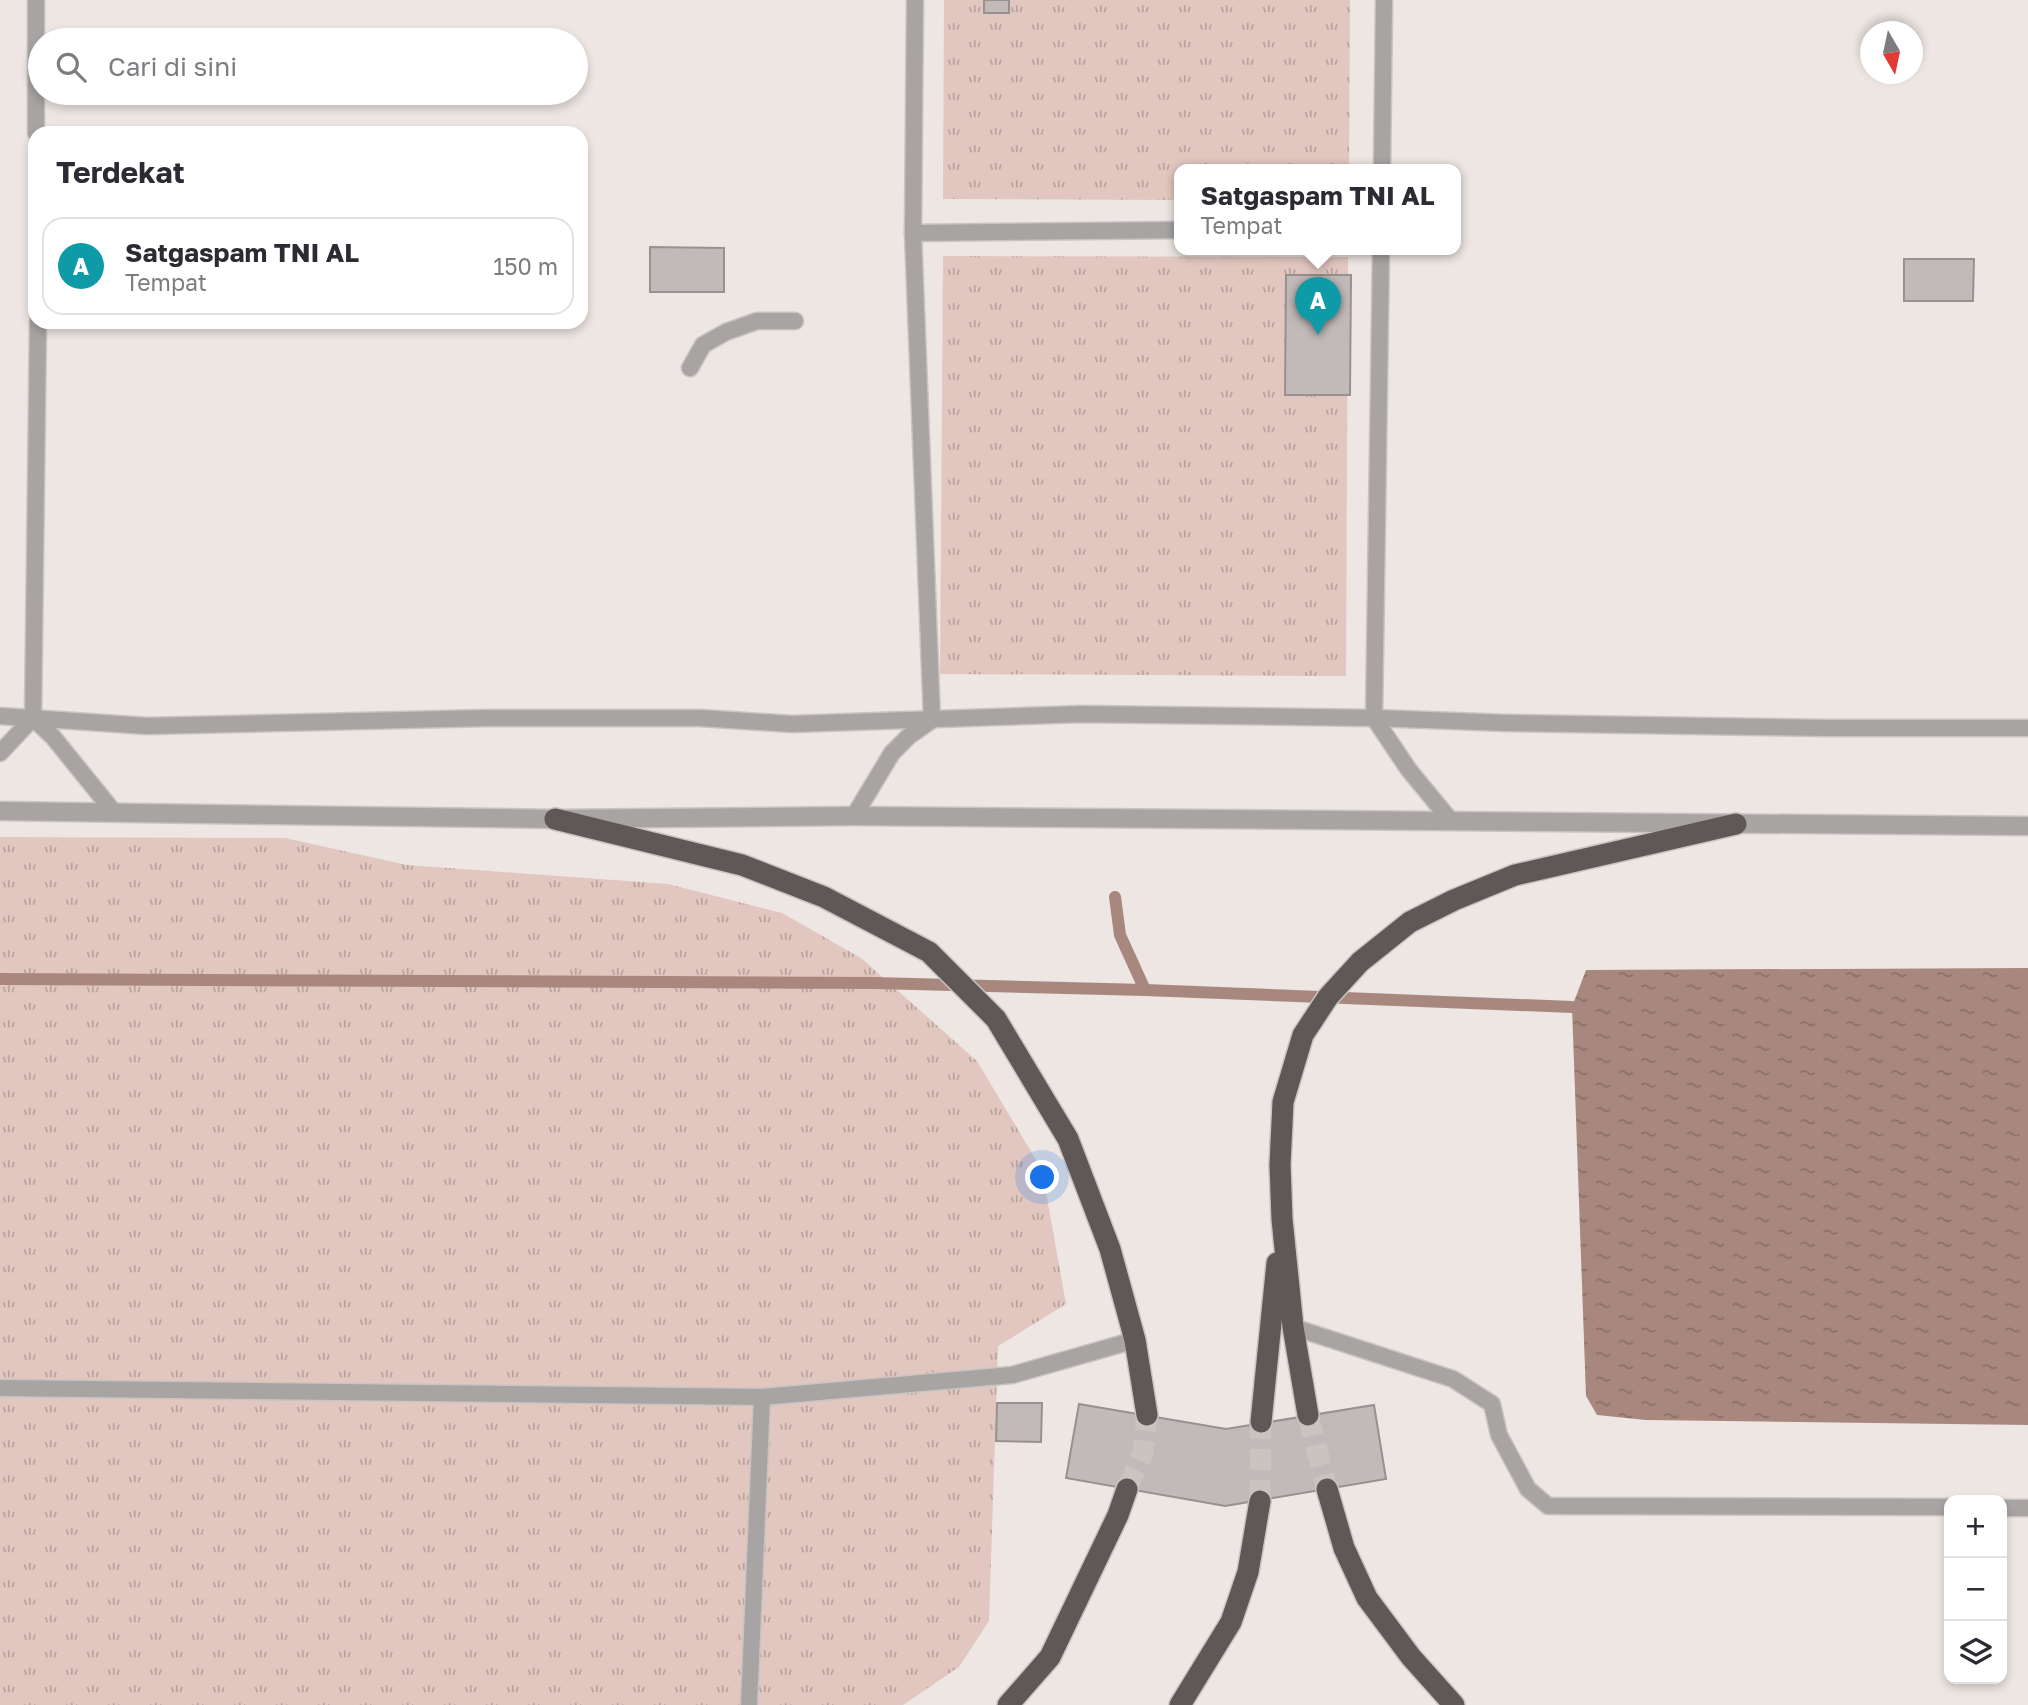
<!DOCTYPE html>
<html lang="id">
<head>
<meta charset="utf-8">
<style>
	:root { --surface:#fff; --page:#f2f2f3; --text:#2b2b33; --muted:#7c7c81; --line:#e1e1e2; --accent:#0f766e }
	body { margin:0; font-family:"Golos Text",sans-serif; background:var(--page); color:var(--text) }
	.controls { position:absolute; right:21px; bottom:21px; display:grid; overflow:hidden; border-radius:14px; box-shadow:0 4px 10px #0003 }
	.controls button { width:63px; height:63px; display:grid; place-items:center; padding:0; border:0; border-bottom:2px solid var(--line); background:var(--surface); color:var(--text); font:35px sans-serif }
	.compass { position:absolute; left:1860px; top:21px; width:63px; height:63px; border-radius:50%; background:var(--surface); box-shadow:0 4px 10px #0003; rotate:171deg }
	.you { position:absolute; left:1043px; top:1178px; width:24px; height:24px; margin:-18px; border:5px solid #fff; border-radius:50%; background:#1a73e8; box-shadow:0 0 0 10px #1a73e833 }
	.badge { display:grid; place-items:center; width:46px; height:46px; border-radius:50%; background:var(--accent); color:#fff; font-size:23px; font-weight:700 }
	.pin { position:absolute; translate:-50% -58px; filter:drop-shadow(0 2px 4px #0008) }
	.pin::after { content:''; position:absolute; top:37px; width:24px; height:21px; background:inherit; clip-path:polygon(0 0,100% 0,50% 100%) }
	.popup { position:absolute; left:1174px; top:164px; width:287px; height:91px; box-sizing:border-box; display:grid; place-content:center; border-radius:14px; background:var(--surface); filter:drop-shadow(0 2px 5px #0005); font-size:23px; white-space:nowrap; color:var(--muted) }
	.popup b { font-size:26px; color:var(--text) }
	.popup::after { content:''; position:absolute; left:50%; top:100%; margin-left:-14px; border:14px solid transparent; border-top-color:var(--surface) }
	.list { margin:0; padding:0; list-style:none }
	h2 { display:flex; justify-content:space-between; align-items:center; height:91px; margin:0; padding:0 28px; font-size:30px }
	h2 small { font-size:23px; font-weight:400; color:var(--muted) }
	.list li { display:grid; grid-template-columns:46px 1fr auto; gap:21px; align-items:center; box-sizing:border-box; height:98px; margin:0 14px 14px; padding:0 14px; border:2px solid var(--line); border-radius:21px }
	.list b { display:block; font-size:26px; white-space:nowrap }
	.list p { margin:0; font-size:23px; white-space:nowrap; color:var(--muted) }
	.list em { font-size:23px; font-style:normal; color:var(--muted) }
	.icon { flex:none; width:38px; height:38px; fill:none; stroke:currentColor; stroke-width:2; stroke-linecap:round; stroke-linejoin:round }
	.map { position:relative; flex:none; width:2028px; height:1705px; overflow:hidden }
	.search { position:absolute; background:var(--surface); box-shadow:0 4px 10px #0003; left:28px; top:28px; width:560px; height:77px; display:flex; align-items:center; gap:18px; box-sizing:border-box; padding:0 24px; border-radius:38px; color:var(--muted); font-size:26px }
	.panel { position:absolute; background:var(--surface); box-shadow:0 4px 10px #0003; left:28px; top:126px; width:560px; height:203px; border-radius:21px }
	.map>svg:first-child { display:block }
	.grass { fill:url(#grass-tufts) }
	.water { fill:url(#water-ripples) }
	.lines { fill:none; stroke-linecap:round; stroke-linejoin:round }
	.stream { stroke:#a8887e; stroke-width:12 }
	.building { fill:#c1bab8; stroke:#98918f; stroke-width:2 }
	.motorway-tunnel { stroke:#cac4c1; stroke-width:21; stroke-dasharray:21 10; stroke-linecap:butt }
	.service-casing { stroke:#cac4c1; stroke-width:19 }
	.tertiary-casing { stroke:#cac4c1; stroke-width:21 }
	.motorway-casing { stroke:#cac4c1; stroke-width:24 }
	.service { stroke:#a7a4a3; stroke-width:16 }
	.tertiary { stroke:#a7a4a3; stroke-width:18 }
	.motorway { stroke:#5f5856; stroke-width:21 }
</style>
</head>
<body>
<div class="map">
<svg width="2028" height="1705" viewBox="0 0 2028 1705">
	<defs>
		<pattern id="grass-tufts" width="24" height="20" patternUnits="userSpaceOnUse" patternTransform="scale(1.75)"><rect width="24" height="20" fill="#e2c7c0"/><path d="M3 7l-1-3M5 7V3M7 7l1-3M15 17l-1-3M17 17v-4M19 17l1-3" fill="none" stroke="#b8a39d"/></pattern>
		<pattern id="water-ripples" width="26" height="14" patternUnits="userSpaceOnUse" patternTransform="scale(1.75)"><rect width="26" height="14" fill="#a8887e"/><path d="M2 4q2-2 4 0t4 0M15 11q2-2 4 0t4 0" fill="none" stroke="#8a7068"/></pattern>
	</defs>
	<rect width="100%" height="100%" fill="#ede6e3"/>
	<g class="grass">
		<path d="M944,0H1350L1349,169H1180V200L943,199Z"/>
		<path d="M943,256L1348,257L1346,676L940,674Z"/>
		<path d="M0,837L285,838L407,865L668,884L782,913L861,958L977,1061L1042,1170L1066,1304L998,1346L989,1621L959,1667L903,1705H0Z"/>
	</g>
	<path class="water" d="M2028,968V1425L1646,1420L1597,1415L1586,1396L1572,1007L1586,970Z"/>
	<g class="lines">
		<g class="stream">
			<path d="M1115,897L1120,935L1145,990"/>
			<path d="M0,979L875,983L1145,990L1572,1007"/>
		</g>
	</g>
	<g class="building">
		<rect x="984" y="0" width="25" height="13"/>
		<path d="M650,247L724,248V292H650Z"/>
		<path d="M1904,259H1974L1973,301H1904Z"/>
		<path d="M1286,275H1351L1350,395H1285Z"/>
		<path d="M997,1403H1042L1041,1442L996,1441Z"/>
		<path d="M1079,1404L1226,1429L1374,1405L1386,1479L1225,1506L1066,1478Z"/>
	</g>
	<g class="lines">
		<g class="motorway-tunnel">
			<path d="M1308,1415L1327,1489"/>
			<path d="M1127,1489L1143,1454L1147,1415"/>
			<path d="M1260,1501L1261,1422"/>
		</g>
		<defs>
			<g id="service">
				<path d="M36,0V133"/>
				<path d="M1382,169L1384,0"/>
				<path d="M913,233L1180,230"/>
				<path d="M1381,249L1374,718L1409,770L1451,821"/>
				<path d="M690,368L703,345L726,332L757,321H795"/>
				<path d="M0,716L147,726L488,718H700L792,724L1081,714L1374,718L1507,723L1829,728H2028"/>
				<path d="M33,718L53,737L113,811"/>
				<path d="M0,753L33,718L38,322"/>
				<path d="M854,816L892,753L909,736L932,720L913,233L915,0"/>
				<path d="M1293,1327L1453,1379L1492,1404L1499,1435L1528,1489L1548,1506L1949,1507"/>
				<path d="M0,1388L762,1397L1012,1375L1135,1340"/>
				<path d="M2002,1508H2028"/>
				<path d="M749,1705L762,1397"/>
			</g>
			<path id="tertiary" d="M0,811L555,819L854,816L2028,826"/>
			<g id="motorway">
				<path d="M555,819L742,865L824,897L929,952L996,1019L1068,1139L1110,1249L1135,1340L1147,1415"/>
				<path d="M1308,1415L1293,1327L1282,1219L1280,1165L1283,1102L1303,1035L1328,997L1360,962L1410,922L1454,900L1515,875L1736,824"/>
				<path d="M1261,1422L1277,1263"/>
				<path d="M1327,1489L1344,1548L1367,1598L1411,1657L1454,1705"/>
				<path d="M1008,1705L1050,1657L1118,1515L1127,1489"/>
				<path d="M1180,1705L1231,1622L1248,1572L1260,1501"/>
			</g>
		</defs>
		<use href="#service" class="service-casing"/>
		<use href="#tertiary" class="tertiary-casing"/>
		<use href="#motorway" class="motorway-casing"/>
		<use href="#service" class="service"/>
		<use href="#tertiary" class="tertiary"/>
		<use href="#motorway" class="motorway"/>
	</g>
</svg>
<div class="controls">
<button>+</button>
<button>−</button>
<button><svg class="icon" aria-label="layers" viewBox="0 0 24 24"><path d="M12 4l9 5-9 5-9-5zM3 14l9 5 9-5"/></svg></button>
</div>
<svg class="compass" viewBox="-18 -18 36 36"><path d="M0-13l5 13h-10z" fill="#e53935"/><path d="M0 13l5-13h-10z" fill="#7c7c81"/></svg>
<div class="you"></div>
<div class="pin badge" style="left:1318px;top:335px;background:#0f9aa8">A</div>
<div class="popup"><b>Satgaspam TNI AL</b>Tempat</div>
<div class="search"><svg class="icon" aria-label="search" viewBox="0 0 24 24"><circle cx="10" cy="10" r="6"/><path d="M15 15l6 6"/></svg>Cari di sini</div>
<section class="panel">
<h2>Terdekat<small></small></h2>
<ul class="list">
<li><span class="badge" style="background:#0f9aa8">A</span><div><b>Satgaspam TNI AL</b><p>Tempat</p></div><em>150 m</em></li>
</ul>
</section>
</div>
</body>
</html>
